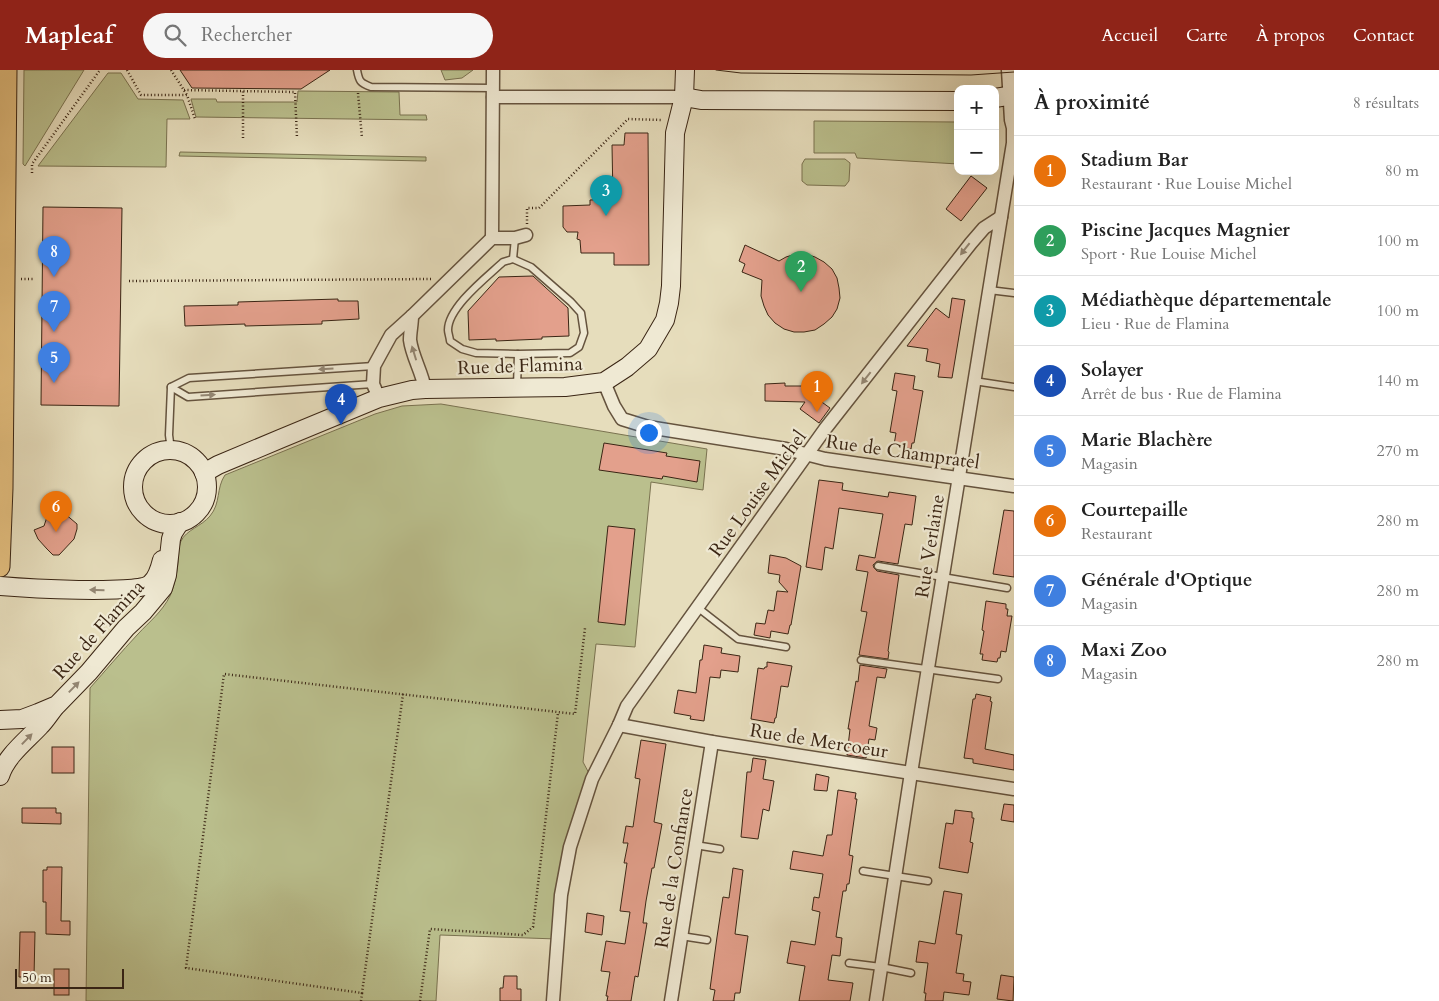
<!DOCTYPE html>
<html lang="fr">
<head>
<meta charset="utf-8">
<style>
	:root { --surface:#fff; --page:#f6f6f6; --text:#222; --muted:#767676; --line:#e0e0e0; --accent:#8f2418 }
	body { margin:0; font-family:Cardo,serif; background:var(--page); color:var(--text) }
	.controls { position:absolute; right:15px; top:15px; display:grid; overflow:hidden; border-radius:10px; box-shadow:0 5px 20px #0002 }
	.controls button { width:45px; height:45px; display:grid; place-items:center; padding:0; border:0; border-bottom:1px solid var(--line); background:var(--surface); color:var(--text); font:25px sans-serif }
	.scale { position:absolute; left:15px; bottom:12px; width:109px; box-sizing:border-box; padding-left:5px; border:2px solid #3a2514; border-top:0; font-size:14px; line-height:18px; white-space:nowrap; color:#3a2514; -webkit-text-stroke:4px #efe9d3; paint-order:stroke }
	.you { position:absolute; left:648px; top:362px; width:18px; height:18px; margin:-12px; border:4px solid #fff; border-radius:50%; background:#1a73e8; box-shadow:0 0 0 8px #1a73e833 }
	.badge { display:grid; place-items:center; width:32px; height:32px; border-radius:50%; background:var(--accent); color:#fff; font-size:16px; font-weight:700 }
	.pin { position:absolute; translate:-50% -41px; filter:drop-shadow(0 1px 2px #0008) }
	.pin::after { content:''; position:absolute; top:26px; width:18px; height:15px; background:inherit; clip-path:polygon(0 0,100% 0,50% 100%) }
	.list { margin:0; padding:0; list-style:none }
	h2 { display:flex; justify-content:space-between; align-items:center; height:65px; margin:0; padding:0 20px; font-size:21px }
	h2 small { font-size:16px; font-weight:400; color:var(--muted) }
	.list li { display:grid; grid-template-columns:32px 1fr auto; gap:15px; align-items:center; box-sizing:border-box; height:70px; padding:0 20px; border-top:1px solid var(--line) }
	.list b { display:block; font-size:19px; white-space:nowrap }
	.list p { margin:0; font-size:16px; white-space:nowrap; color:var(--muted) }
	.list em { font-size:16px; font-style:normal; color:var(--muted) }
	.icon { flex:none; width:28px; height:28px; fill:none; stroke:currentColor; stroke-width:2; stroke-linecap:round; stroke-linejoin:round }
	.map { position:relative; flex:none; width:1014px; height:931px; overflow:hidden }
	header { display:flex; align-items:center; gap:30px; box-sizing:border-box; height:70px; padding:0 25px; background:var(--accent); color:#fff }
	header strong { font-size:24px }
	nav { display:flex; gap:28px; margin-inline-start:auto; font-size:18px }
	.search { width:350px; height:45px; background:var(--page); display:flex; align-items:center; gap:12px; box-sizing:border-box; padding:0 18px; border-radius:28px; color:var(--muted); font-size:19px }
	main { display:flex }
	aside { flex:1; background:var(--surface) }
	.map>svg:first-child { display:block }
	.green { fill:#babf8d; stroke:#7a7250 }
	.building { fill:#e3a08c; stroke:#3a2514 }
	.lines { fill:none; stroke-linecap:round; stroke-linejoin:round }
	.lane-casing { stroke:#65533e; stroke-width:9 }
	.street-casing { stroke:#65533e; stroke-width:15 }
	.secondary-casing { stroke:#3a2514; stroke-width:20 }
	.primary-casing { stroke:#3a2514; stroke-width:21 }
	.path { stroke:#3a2514; stroke-width:2.5; stroke-dasharray:1 2.5; stroke-linecap:butt }
	.lane { stroke:#efe9d3; stroke-width:6 }
	.street { stroke:#efe9d3; stroke-width:12 }
	.secondary { stroke:#efe9d3; stroke-width:18 }
	.primary { stroke:#e3be7e; stroke-width:19 }
	.tram { stroke:#3a2514; stroke-width:1 }
	.oneway { fill:#948774 }
	.labels { text-anchor:middle; stroke-width:4.5; stroke-linejoin:round; paint-order:stroke }
	.street-label { font-size:19px; fill:#3a2514; stroke:#efe9d3 }
</style>
</head>
<body>
<header>
<strong>Mapleaf</strong>
<div class="search"><svg class="icon" aria-label="search" viewBox="0 0 24 24"><circle cx="10" cy="10" r="6"/><path d="M15 15l6 6"/></svg>Rechercher</div>
<nav><a>Accueil</a><a>Carte</a><a>À propos</a><a>Contact</a></nav>
</header>
<main>
<div class="map">
<svg width="1014" height="931" viewBox="0 0 1014 931">
	<rect width="100%" height="100%" fill="#e6ddbc"/>
	<filter id="stains"><feTurbulence type="fractalNoise" baseFrequency=".004" numOctaves="4"/><feColorMatrix values="0 0 0 0 .2 0 0 0 0 .09 0 0 0 0 .02 0 0 0 .5 -.17"/></filter>
	<radialGradient id="worn" r=".72"><stop offset=".6" stop-color="#630" stop-opacity="0"/><stop offset="1" stop-color="#630" stop-opacity=".3"/></radialGradient>
	<g class="green">
		<path d="M24,0H84L25,96L23,94Z"/>
		<path d="M441,0H473L462,8L445,10Z"/>
		<path d="M108,3H121L138,29L183,30L190,49H167L166,97L38,96Z"/>
		<path d="M298,21L399,22L400,45H426L427,50L196,47L191,29H216L217,32H297Z"/>
		<path d="M814,51L958,52V94L857,88L855,83H814Z"/>
		<path d="M180,82L426,87V91L179,86Z"/>
		<path d="M805,89H845L850,93L849,111L845,116L807,115L802,111V94Z"/>
		<path d="M441,334L707,379L703,420L651,412L635,577L596,574L583,692L592,709L570,777L557,869L440,865L436,931H86L90,618C106,600 121,582 138,564C149,552 162,542 170,526C174,517 177,504 178,493C179,486 178,478 181,471C186,460 202,456 210,446C221,433 216,418 225,405L375,344L402,336Z"/>
	</g>
	<g class="building">
		<path d="M180,0H330L301,19L192,18Z"/>
		<path d="M625,63H648L649,195H614V183H581L580,170L577,169L578,162H567L563,157V136L590,135V130L613,129L612,75H624Z"/>
		<path d="M971,106L987,118L961,151L946,139Z"/>
		<path d="M43,137L122,138L119,336L41,335Z"/>
		<path d="M745,175L779,191L786,187L796,184H806L815,187L824,192L832,199L837,208L839,218L840,228L837,239L832,247L824,254L815,260L804,262H794L784,259L775,253L768,245L764,236L761,226L762,210L742,202L745,194L739,191Z"/>
		<path d="M533,206L568,238L569,266L542,267V269L496,271V269L469,270L468,241L499,207Z"/>
		<path d="M952,228L965,230L952,308L938,307L940,294L926,291L928,279L907,276L936,238L949,248Z"/>
		<path d="M338,229V231H358L359,249L322,251V254L245,256V254L185,256L184,236L238,235V232Z"/>
		<path d="M895,303L915,306L913,319L923,321L914,373H912L911,379L894,375L896,363L890,362L897,321L892,320Z"/>
		<path d="M819,312V330L830,338L819,353L800,339L805,332L765,331V314L785,313V316H807V313Z"/>
		<path d="M604,373L667,383L666,386L700,391L697,412L663,406L662,409L599,400Z"/>
		<path d="M819,410L843,413L842,420L888,427L889,422L916,426L912,455L905,454L898,494L878,491L876,492L873,495L874,498L877,501L899,505L888,581L889,582L888,589L859,585L867,542L861,541L868,502L856,500L859,485L875,488L883,444L839,438L833,479L825,477L822,500L806,497Z"/>
		<path d="M1004,440L1014,441V507L993,504Z"/>
		<path d="M54,441L64,443L77,454V459L74,469L59,485H53L47,479L38,469L34,460L44,456L47,447L45,444Z"/>
		<path d="M608,456L635,459L625,555L598,552Z"/>
		<path d="M770,485L786,488L801,496L791,555H790L788,564L771,561L770,568L754,565L756,553L765,554L768,540L774,541L777,521L788,522L779,512L780,505L768,503Z"/>
		<path d="M986,531L1006,534V539H1008L1007,546H1012L1006,582L1001,581L1000,588H998L997,592L982,590L983,584H980L984,561L982,560Z"/>
		<path d="M704,575L722,578L721,583L740,586L738,602L721,600L720,608L710,607L704,651L690,649L691,646L674,643L678,620L696,623L700,590H702Z"/>
		<path d="M767,592L792,596L788,617L781,616L776,648H775L774,653L751,649L758,598L764,599L765,597H767Z"/>
		<path d="M860,595L887,599L885,608L877,607L869,656L877,658L875,670L869,669L866,688L847,685L850,659H848L856,611L858,612Z"/>
		<path d="M976,624L991,627L990,631L992,632L985,679L1014,685V700L973,693V689L964,688L973,629H975Z"/>
		<path d="M641,670L666,674L654,752L662,754L654,798H652L646,831L643,853H647L638,907L635,906L631,931H607L608,926H606L610,902L601,901L606,871L625,874L630,842L620,841L627,793H624L628,773H623L626,756L633,757L640,709L635,708Z"/>
		<rect x="52" y="677" width="22" height="26"/>
		<path d="M753,688L766,690L763,709L774,711L769,741L763,739L758,769L741,767L747,702H751Z"/>
		<path d="M816,704L829,707L827,721L814,720Z"/>
		<path d="M838,720L856,723L855,729H857L849,785L853,786L849,814H847L846,821H843L836,867L842,868L840,886L832,885L828,910L853,913L850,931H799L805,896L787,893L791,871L815,875L820,842L812,840L814,827L819,828L823,804L790,799L793,781L823,786L827,765H832Z"/>
		<path d="M1004,734L1014,735V752L1001,750Z"/>
		<path d="M22,738H56V743H61V754L22,753Z"/>
		<path d="M955,740L972,742V748H974L970,772L973,773L968,803L939,798L946,753L953,754Z"/>
		<path d="M47,797H62L61,851H70V865L46,864V832H43V800H47Z"/>
		<path d="M733,798L743,800L735,864L748,866L740,923H735L734,931H713L715,920L710,919L717,867L723,827L729,828Z"/>
		<path d="M944,821L962,824L956,864L962,865L956,903L964,904L963,911L971,912L969,925L944,922L943,931H925L926,923H924L928,893L916,892L919,871L935,874Z"/>
		<path d="M587,843L604,846L602,865L585,862Z"/>
		<path d="M20,862H35L34,907H19Z"/>
		<rect x="54" y="899" width="15" height="26"/>
		<path d="M1001,905L1014,907L1013,931L997,929Z"/>
		<path d="M504,906H517V919H521V931H500V918H503Z"/>
	</g>
	<g class="lines">
		<defs>
			<g id="lane">
				<path d="M357,0C359,11 360,13 371,17L493,18"/>
				<path d="M513,189L531,197L571,232L581,243L584,263L579,277L570,283L518,284L476,283L462,279L450,271C450,268 448,263 448,260C448,237 487,207 503,192Z"/>
				<path d="M513,189L515,168"/>
				<path d="M989,220L1014,223"/>
				<path d="M974,311L1014,317"/>
				<path d="M373,314L188,327L171,317L189,308L374,296"/>
				<path d="M171,317L169,365L171,380"/>
				<path d="M517,317L518,284"/>
				<path d="M878,496L1007,518"/>
				<path d="M697,537L738,569L786,577"/>
				<path d="M861,590L998,609"/>
				<path d="M695,775L720,779"/>
				<path d="M863,801L928,811"/>
				<path d="M681,866L707,870"/>
				<path d="M849,893L881,897L911,903"/>
			</g>
			<g id="street">
				<path d="M493,27H684"/>
				<path d="M492,168L493,0"/>
				<path d="M412,246C412,254 410,262 410,270C412,286 422,302 425,319"/>
				<path d="M604,312L614,336L622,349L648,357L786,379L825,389L1014,416"/>
				<path d="M379,328L373,314L374,296L391,265L412,246L492,168H515L526,165"/>
				<path d="M619,655L712,672L1014,719"/>
				<path d="M553,931L561,825L570,777L592,709L619,655L627,636L825,359L971,173L984,158L1001,147"/>
				<path d="M671,931L712,672"/>
				<path d="M876,931L911,703L1013,73V58L1011,50L1008,0"/>
			</g>
			<g id="secondary">
				<path d="M684,27L701,30L958,31"/>
				<path d="M995,28L1014,25"/>
				<circle cx="170" cy="417" r="37"/>
				<path d="M204,403L218,395L280,369L379,328L412,320L425,319L565,317L604,312L627,297L648,279L665,250L669,233L671,216L675,63L684,27L685,0"/>
				<path d="M0,516C23,518 136,525 150,514C157,509 160,498 162,490"/>
				<path d="M0,650L22,649L38,643L57,635L89,602L126,558L143,542L163,518L167,505L171,469L173,463L180,452"/>
				<path d="M0,706C6,686 26,671 40,656C46,650 50,643 55,637"/>
			</g>
			<path id="primary" d="M0,497L3,418L7,0"/>
		</defs>
		<use href="#lane" class="lane-casing"/>
		<use href="#street" class="street-casing"/>
		<use href="#secondary" class="secondary-casing"/>
		<use href="#primary" class="primary-casing"/>
		<g class="path">
			<path d="M127,0L141,25H187L195,49"/>
			<path d="M171,0L187,25"/>
			<path d="M184,20L295,22L297,68"/>
			<path d="M358,23L362,68"/>
			<path d="M243,68V21"/>
			<path d="M32,103V94L100,0"/>
			<path d="M527,154V138H539L628,49L662,50"/>
			<path d="M21,209H35"/>
			<path d="M129,211L431,209"/>
			<path d="M403,624L362,923L186,898L224,604L575,644L585,558"/>
			<path d="M361,931L362,923"/>
			<path d="M420,931L430,859L523,865L533,857L558,643"/>
		</g>
		<use href="#lane" class="lane"/>
		<use href="#street" class="street"/>
		<use href="#secondary" class="secondary"/>
		<use href="#primary" class="primary"/>
		<path class="tram" d="M716,0L741,3L971,5L1014,2"/>
	</g>
	<defs><path id="oneway-solid" d="M-6-.8H1V-3.2L6.5 0L1 3.2V.8H-6Z" transform="scale(1.25)"/></defs>
	<g class="oneway">
		<use href="#oneway-solid" transform="translate(965 179) rotate(128)"/>
		<use href="#oneway-solid" transform="translate(414 283) rotate(-107)"/>
		<use href="#oneway-solid" transform="translate(326 299) rotate(176)"/>
		<use href="#oneway-solid" transform="translate(866 308) rotate(128)"/>
		<use href="#oneway-solid" transform="translate(208 325) rotate(-4)"/>
		<use href="#oneway-solid" transform="translate(97 520) rotate(-179)"/>
		<use href="#oneway-solid" transform="translate(74 617) rotate(-46)"/>
		<use href="#oneway-solid" transform="translate(27 669) rotate(-46)"/>
	</g>
	<g class="labels">
		<g class="street-label">
			<text transform="translate(520 295) rotate(-2)" y="7">Rue de Flamina</text>
			<text transform="translate(903 381) rotate(8)" y="7">Rue de Champratel</text>
			<text transform="translate(757 423) rotate(-54)" y="7">Rue Louise Michel</text>
			<text transform="translate(929 476) rotate(-81)" y="7">Rue Verlaine</text>
			<text transform="translate(98 559) rotate(-48)" y="7">Rue de Flamina</text>
			<text transform="translate(819 670) rotate(9)" y="7">Rue de Mercoeur</text>
			<text transform="translate(673 798) rotate(-81)" y="7">Rue de la Confiance</text>
		</g>
	</g>
	<rect width="100%" height="100%" filter="url(#stains)"/>
	<rect width="100%" height="100%" fill="url(#worn)"/>
</svg>
<div class="controls">
<button>+</button>
<button>−</button>
</div>
<div class="scale">50 m</div>
<div class="you"></div>
<div class="pin badge" style="left:817px;top:342px;background:#e8710a">1</div>
<div class="pin badge" style="left:801px;top:222px;background:#2e9e5b">2</div>
<div class="pin badge" style="left:606px;top:146px;background:#0f9aa8">3</div>
<div class="pin badge" style="left:341px;top:355px;background:#1a4fb4">4</div>
<div class="pin badge" style="left:54px;top:313px;background:#3f7fe0">5</div>
<div class="pin badge" style="left:56px;top:462px;background:#e8710a">6</div>
<div class="pin badge" style="left:54px;top:262px;background:#3f7fe0">7</div>
<div class="pin badge" style="left:54px;top:207px;background:#3f7fe0">8</div>
</div>
<aside>
<h2>À proximité<small>8 résultats</small></h2>
<ul class="list">
<li><span class="badge" style="background:#e8710a">1</span><div><b>Stadium Bar</b><p>Restaurant · Rue Louise Michel</p></div><em>80 m</em></li>
<li><span class="badge" style="background:#2e9e5b">2</span><div><b>Piscine Jacques Magnier</b><p>Sport · Rue Louise Michel</p></div><em>100 m</em></li>
<li><span class="badge" style="background:#0f9aa8">3</span><div><b>Médiathèque départementale</b><p>Lieu · Rue de Flamina</p></div><em>100 m</em></li>
<li><span class="badge" style="background:#1a4fb4">4</span><div><b>Solayer</b><p>Arrêt de bus · Rue de Flamina</p></div><em>140 m</em></li>
<li><span class="badge" style="background:#3f7fe0">5</span><div><b>Marie Blachère</b><p>Magasin</p></div><em>270 m</em></li>
<li><span class="badge" style="background:#e8710a">6</span><div><b>Courtepaille</b><p>Restaurant</p></div><em>280 m</em></li>
<li><span class="badge" style="background:#3f7fe0">7</span><div><b>Générale d'Optique</b><p>Magasin</p></div><em>280 m</em></li>
<li><span class="badge" style="background:#3f7fe0">8</span><div><b>Maxi Zoo</b><p>Magasin</p></div><em>280 m</em></li>
</ul>
</aside>
</main>
</body>
</html>
